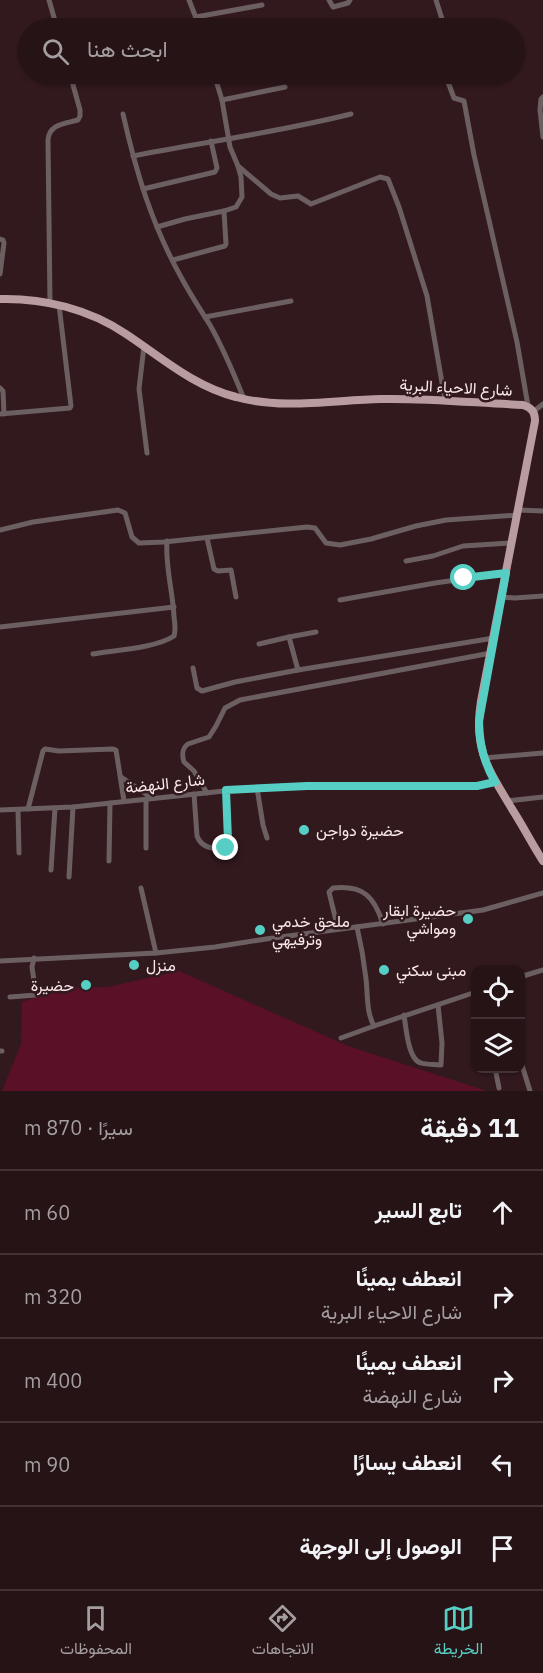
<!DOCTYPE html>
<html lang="ar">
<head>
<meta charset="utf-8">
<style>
	:root { --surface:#261316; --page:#322023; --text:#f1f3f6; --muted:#a49ea1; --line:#423235; --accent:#56cec3 }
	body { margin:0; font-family:"IBM Plex Sans",Vazirmatn,sans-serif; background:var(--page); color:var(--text); direction:rtl }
	.controls { position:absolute; right:18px; bottom:18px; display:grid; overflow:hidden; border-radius:12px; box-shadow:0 2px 4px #0004 }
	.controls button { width:54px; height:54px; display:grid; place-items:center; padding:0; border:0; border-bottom:2px solid var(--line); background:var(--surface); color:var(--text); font:30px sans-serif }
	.stop { position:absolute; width:18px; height:18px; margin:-14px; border:4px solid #56cec3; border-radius:50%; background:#fff }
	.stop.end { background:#56cec3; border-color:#fff; box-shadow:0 2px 6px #0008 }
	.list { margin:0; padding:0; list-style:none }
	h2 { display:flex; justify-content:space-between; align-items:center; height:78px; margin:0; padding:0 24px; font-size:26px }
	h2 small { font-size:20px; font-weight:400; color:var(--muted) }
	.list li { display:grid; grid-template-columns:39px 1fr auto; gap:18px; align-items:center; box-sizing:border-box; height:84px; padding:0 24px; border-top:2px solid var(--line) }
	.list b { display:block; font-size:22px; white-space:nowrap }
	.list p { margin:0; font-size:20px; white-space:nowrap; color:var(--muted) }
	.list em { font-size:20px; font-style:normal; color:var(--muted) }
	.icon { flex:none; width:33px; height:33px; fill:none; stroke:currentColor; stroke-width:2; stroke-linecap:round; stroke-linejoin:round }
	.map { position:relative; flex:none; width:543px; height:1091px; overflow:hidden; direction:ltr }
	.search { position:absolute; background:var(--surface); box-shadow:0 2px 4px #0004; left:18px; right:18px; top:18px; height:66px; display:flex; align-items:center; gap:15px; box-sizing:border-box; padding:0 21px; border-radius:33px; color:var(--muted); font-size:22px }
	.sheet { height:498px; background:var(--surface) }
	nav { display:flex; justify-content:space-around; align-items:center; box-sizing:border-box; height:84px; border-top:2px solid var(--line); background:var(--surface); font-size:16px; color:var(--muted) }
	nav a { display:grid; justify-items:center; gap:3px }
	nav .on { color:var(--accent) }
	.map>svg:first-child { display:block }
	.green { fill:#5a1027 }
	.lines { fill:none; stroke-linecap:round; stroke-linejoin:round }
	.minor { stroke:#6c5f61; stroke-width:5 }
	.primary { stroke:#b89ca0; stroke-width:8 }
	.route { stroke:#56cec3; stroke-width:8 }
	.poi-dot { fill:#56cec3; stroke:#32191e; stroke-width:2 }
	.labels { text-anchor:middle; stroke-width:5; stroke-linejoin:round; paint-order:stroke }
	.street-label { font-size:16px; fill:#fae8eb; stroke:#32191e }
	.poi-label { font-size:16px; fill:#fae8eb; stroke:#32191e; text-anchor:start }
</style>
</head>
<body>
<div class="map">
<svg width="543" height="1091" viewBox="0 0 543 1091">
	<rect width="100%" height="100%" fill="#32191e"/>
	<path class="green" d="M179,971L348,1046L487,1091H2L21,1044L22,1002L62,988L108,987Z"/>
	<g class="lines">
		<g class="minor">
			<path d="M49,0L57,28"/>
			<path d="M189,0L200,28"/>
			<path d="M329,0L333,7L348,3L350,0"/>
			<path d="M196,17L262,5"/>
			<path d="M423,28L442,19L436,0"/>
			<path d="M445,74L454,98L464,101L474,155L517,342L528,406"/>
			<path d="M543,97L541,99L540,110L543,137"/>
			<path d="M222,100L285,87"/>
			<path d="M123,114C136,172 152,225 181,277C190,294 200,309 210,325C223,348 234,374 244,399"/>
			<path d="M133,156C205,142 279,132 351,114"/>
			<path d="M238,166L271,194L280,198L298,196L311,204L380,177L388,179L399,207L427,296L445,400"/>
			<path d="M143,189L215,172L217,168L211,141"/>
			<path d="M157,227L185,219L224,211L236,207L242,197L241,177L238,166L230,147L222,100L214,74"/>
			<path d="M0,239L3,240L4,243L0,274"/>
			<path d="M173,260L225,246L226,244L224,211"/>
			<path d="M50,303L48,140C49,124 64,124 78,120L80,116V110L70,74"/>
			<path d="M205,317L291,301"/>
			<path d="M144,346L139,389L147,453"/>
			<path d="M0,388L3,391L4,414"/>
			<path d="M534,411L543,404"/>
			<path d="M0,414L70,408L71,406L59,305"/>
			<path d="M518,510L543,511"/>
			<path d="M0,530L33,522L118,510L125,513L132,537L139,543L164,542L307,527L315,528L326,543L340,545L371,539L416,526L446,520L517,515"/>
			<path d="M207,538L214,569L218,571L231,570L236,597"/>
			<path d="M406,561L433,556L463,546L511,543"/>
			<path d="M501,597L515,598L543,596"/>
			<path d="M340,600L435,583L506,573"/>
			<path d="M0,627L174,607"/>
			<path d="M259,644L289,637"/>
			<path d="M93,654C116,650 156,648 174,636C176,630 175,624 174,617C173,592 165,566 167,541"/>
			<path d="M193,668L197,688L202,691L235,682L298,670L494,638"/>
			<path d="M298,670L289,637L316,632"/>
			<path d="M484,758L543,753"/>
			<path d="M121,777L152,798"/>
			<path d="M257,788L263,825L267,838"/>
			<path d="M207,793L194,771L184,762C182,756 182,748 188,744L209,737L216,726L225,708L240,700L491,653"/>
			<path d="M194,794L197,836C202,849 214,849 226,848L228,840L226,790"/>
			<path d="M507,801L543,797"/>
			<path d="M28,809L43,751L45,749L59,751L113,749L116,750L124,801"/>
			<path d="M0,810L73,807L243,789L307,786H477L495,782"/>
			<path d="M18,810L19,853"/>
			<path d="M146,848V799"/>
			<path d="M109,861L110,803"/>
			<path d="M51,870L55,808"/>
			<path d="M69,877L73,807"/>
			<path d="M141,888L156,953"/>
			<path d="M357,927C361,944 364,961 366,979C368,995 366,1011 374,1026L476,992"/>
			<path d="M338,929L329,892L333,888C363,885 374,896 383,924"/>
			<path d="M0,961L156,953L215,947L266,939L483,910L543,893"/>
			<path d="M520,977L543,970"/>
			<path d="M10,997L36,995L32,967L34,958"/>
			<path d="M404,1015C406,1027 408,1060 421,1063C427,1065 435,1064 441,1065L442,1043L438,1005"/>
			<path d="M341,1038L374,1026"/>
			<path d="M0,1051H2"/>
			<path d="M520,1059L530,1091"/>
			<path d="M495,1068L499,1088"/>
		</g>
		<path class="primary" d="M0,299C44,298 89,309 126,334C161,357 193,386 236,397C282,410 334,400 381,399C429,398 476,403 523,405C532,408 535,412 535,421L481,701C473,750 489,770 512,809C523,826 532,844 543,861"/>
	</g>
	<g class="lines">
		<path class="route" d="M226,848L228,840L226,790L307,786H477L495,782C484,763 479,743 479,721L506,573L464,578"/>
	</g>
	<g class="poi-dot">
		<circle cx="304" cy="830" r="6"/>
		<circle cx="468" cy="919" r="6"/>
		<circle cx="260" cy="930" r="6"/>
		<circle cx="134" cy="965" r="6"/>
		<circle cx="384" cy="970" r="6"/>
		<circle cx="86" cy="985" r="6"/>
	</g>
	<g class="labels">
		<g class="street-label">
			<text transform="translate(456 387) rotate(3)" y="6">شارع الاحياء البرية</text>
			<text transform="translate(165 783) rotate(-6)" y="6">شارع النهضة</text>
		</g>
		<g class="poi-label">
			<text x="316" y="836">حضيرة دواجن</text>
			<text x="456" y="916" text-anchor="end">حضيرة ابقار<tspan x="456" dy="18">ومواشي</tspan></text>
			<text x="272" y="927">ملحق خدمي<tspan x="272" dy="18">وترفيهي</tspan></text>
			<text x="146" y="971">منزل</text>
			<text x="396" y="976">مبنى سكني</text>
			<text x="74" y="991" text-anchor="end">حضيرة</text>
		</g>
	</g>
</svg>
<div class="controls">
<button><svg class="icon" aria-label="locate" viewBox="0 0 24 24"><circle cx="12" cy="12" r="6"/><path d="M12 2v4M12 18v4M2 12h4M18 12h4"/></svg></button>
<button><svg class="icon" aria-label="layers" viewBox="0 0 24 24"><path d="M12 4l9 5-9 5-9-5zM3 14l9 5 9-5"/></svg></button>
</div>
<div class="stop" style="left:464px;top:578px"></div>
<div class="stop end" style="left:226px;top:848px"></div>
<div class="search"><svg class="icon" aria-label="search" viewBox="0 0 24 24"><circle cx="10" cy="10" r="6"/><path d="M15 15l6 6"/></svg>ابحث هنا</div>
</div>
<section class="sheet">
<h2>11 دقيقة<small>سيرًا · 870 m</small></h2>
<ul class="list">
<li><svg class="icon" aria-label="ahead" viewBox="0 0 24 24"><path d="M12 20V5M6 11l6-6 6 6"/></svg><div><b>تابع السير</b></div><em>60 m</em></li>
<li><svg class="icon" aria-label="right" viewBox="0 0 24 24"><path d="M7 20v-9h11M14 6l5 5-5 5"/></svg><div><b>انعطف يمينًا</b><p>شارع الاحياء البرية</p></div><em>320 m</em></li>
<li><svg class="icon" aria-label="right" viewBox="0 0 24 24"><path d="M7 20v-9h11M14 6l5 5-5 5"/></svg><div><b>انعطف يمينًا</b><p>شارع النهضة</p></div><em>400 m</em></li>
<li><svg class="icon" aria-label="left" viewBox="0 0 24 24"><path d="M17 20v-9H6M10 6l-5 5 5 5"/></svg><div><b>انعطف يسارًا</b></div><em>90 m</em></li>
<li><svg class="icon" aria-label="arrive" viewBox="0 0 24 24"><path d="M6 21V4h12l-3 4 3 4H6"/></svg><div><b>الوصول إلى الوجهة</b></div></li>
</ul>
</section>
<nav>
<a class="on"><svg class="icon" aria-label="map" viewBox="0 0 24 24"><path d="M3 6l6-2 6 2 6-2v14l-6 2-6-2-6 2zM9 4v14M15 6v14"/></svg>الخريطة</a>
<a><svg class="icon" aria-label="directions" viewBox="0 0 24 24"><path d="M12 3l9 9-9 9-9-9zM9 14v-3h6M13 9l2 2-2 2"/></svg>الاتجاهات</a>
<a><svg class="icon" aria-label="saved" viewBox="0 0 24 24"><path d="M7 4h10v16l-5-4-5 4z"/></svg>المحفوظات</a>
</nav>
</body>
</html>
